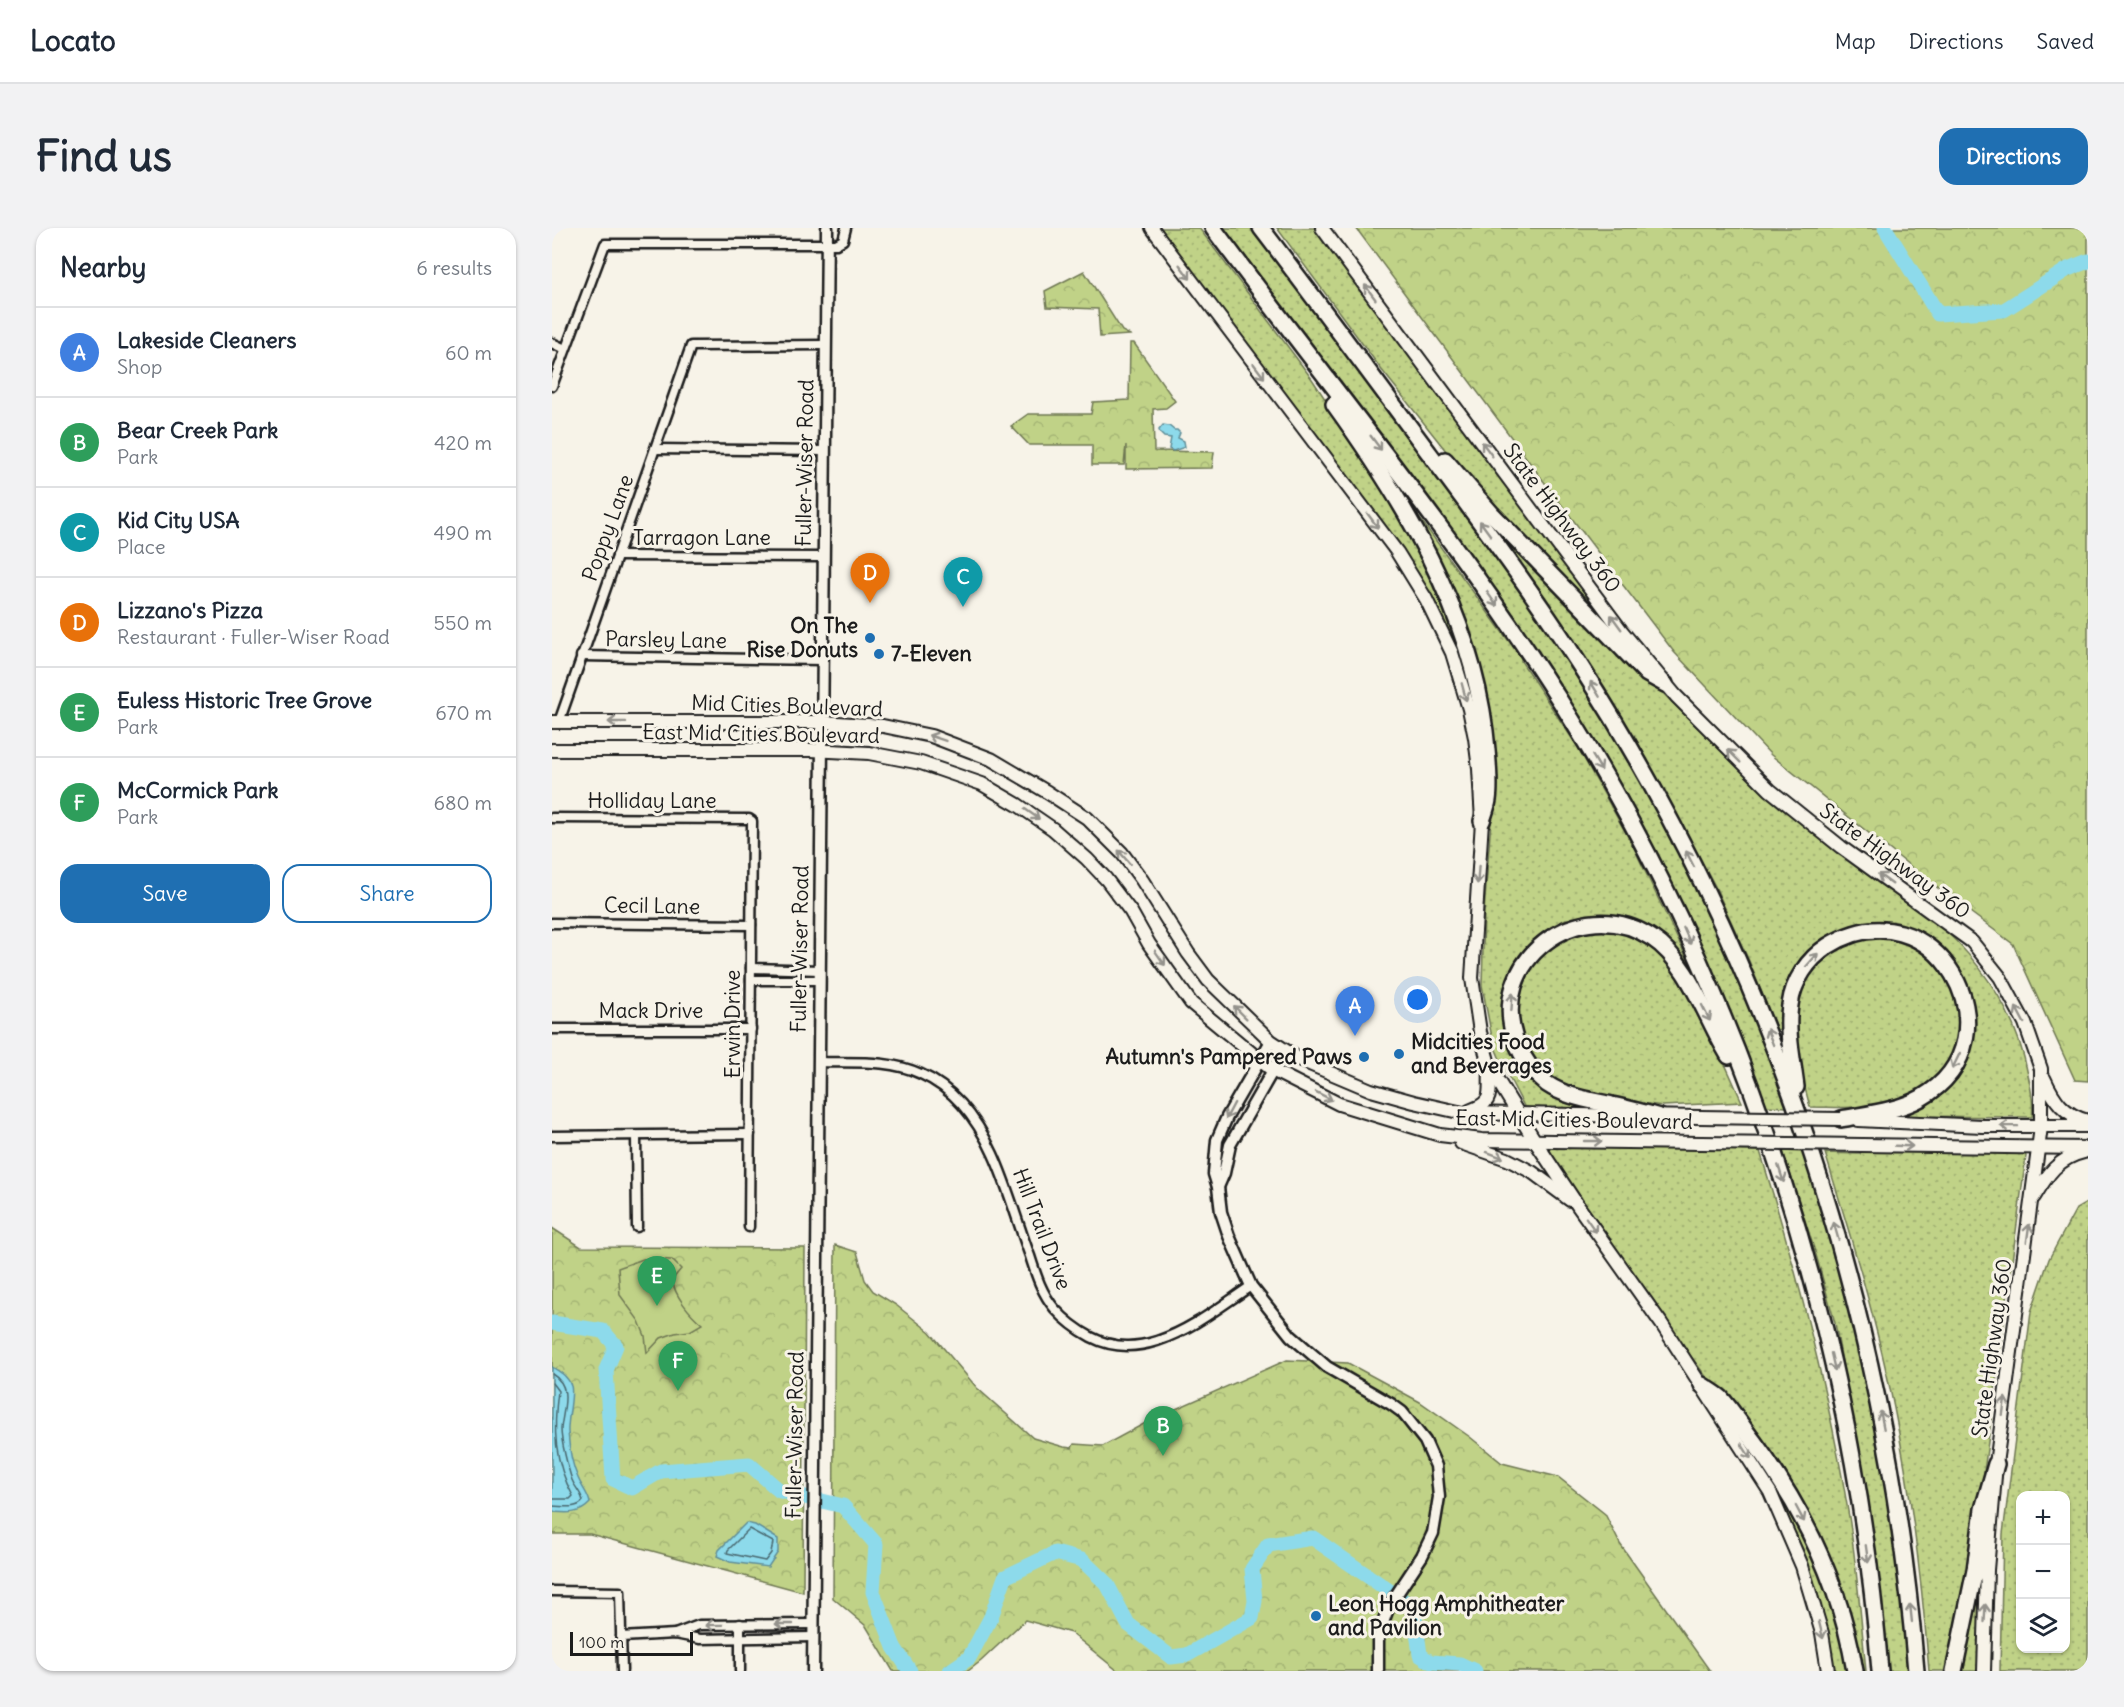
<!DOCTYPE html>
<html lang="en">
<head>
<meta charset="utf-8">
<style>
	:root { --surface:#fff; --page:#f2f2f3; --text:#1f2937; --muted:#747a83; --line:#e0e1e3; --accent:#1f6fb2 }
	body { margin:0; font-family:Delius,sans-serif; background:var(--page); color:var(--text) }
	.controls { position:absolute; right:18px; bottom:18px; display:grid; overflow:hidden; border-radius:12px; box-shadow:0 2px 4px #0004 }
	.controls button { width:54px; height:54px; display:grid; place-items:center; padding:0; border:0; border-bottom:2px solid var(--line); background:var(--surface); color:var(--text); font:30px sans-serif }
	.scale { position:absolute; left:18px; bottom:15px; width:123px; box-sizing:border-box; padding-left:6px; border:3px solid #1c1c1c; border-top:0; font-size:16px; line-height:21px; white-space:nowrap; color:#1c1c1c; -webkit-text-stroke:4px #f7f3e8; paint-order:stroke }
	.you { position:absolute; left:866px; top:772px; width:21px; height:21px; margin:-15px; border:4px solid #fff; border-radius:50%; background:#1a73e8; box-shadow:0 0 0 9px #1a73e833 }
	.badge { display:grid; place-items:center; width:39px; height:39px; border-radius:50%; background:var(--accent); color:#fff; font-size:20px; font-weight:700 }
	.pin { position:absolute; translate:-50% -50px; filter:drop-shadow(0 2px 3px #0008) }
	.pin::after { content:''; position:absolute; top:32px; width:21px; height:18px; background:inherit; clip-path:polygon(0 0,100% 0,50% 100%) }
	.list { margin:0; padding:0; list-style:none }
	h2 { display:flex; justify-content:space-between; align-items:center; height:78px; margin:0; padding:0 24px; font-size:26px }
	h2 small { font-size:20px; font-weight:400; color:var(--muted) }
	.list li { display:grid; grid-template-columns:39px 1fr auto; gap:18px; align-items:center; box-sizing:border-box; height:90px; padding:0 24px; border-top:2px solid var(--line) }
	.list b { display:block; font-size:22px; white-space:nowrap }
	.list p { margin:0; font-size:20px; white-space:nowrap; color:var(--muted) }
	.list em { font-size:20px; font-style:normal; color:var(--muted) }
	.actions { display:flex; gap:12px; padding:18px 24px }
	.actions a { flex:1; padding:14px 0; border:2px solid var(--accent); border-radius:18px; text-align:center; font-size:21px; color:var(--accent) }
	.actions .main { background:var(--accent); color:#fff }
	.icon { flex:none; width:33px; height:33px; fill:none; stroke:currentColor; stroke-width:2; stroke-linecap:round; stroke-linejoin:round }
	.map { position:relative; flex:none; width:1536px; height:1443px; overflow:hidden; border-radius:18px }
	header { display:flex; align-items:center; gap:36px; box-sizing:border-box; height:84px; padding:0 30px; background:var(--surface); border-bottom:2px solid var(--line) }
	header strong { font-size:28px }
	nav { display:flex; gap:33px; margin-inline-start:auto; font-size:21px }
	.intro { display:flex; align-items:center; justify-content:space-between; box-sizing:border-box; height:144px; padding:0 36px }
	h1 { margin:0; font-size:42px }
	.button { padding:15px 27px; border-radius:18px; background:var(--accent); color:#fff; font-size:21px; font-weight:700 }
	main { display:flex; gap:36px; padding:0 36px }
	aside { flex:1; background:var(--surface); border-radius:18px; box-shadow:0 2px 4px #0004 }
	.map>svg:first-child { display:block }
	.grass { fill:url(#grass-dots); stroke:#6e7752; stroke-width:1.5; fill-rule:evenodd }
	.forest { fill:url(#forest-crowns); stroke:#6e7752; stroke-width:1.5 }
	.garden { fill:#c0d287; stroke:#6e7752; stroke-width:1.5 }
	.water { fill:#8ddaeb; stroke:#608e98; stroke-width:1.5 }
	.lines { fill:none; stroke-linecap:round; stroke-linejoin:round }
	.shore { stroke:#49686f; stroke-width:1.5 }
	.river { stroke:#8ddaeb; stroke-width:15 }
	.minor-casing { stroke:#1c1c1c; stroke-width:13 }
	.tertiary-casing { stroke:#1c1c1c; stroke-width:15 }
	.secondary-casing { stroke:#1c1c1c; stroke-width:16 }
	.motorway-casing { stroke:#1c1c1c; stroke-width:20 }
	.minor { stroke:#f7f3e8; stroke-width:8 }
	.tertiary { stroke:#f7f3e8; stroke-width:10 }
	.secondary { stroke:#f7f3e8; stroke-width:12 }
	.motorway { stroke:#f7f3e8; stroke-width:15 }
	.secondary-bridge-casing { stroke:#1c1c1c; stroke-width:16; stroke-linecap:butt }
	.secondary-bridge { stroke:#f7f3e8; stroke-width:12 }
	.oneway { stroke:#94928c }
	.poi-dot { fill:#1f6fb2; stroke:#f7f3e8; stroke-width:2 }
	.labels { text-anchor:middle; stroke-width:6; stroke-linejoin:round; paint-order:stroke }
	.street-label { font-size:21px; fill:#1c1c1c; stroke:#f7f3e8 }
	.poi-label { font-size:21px; font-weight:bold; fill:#1c1c1c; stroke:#f7f3e8; text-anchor:start }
</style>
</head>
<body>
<header>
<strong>Locato</strong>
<nav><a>Map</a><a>Directions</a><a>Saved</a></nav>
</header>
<div class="intro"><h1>Find us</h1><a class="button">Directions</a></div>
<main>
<aside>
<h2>Nearby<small>6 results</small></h2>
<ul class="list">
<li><span class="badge" style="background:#3f7fe0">A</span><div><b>Lakeside Cleaners</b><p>Shop</p></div><em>60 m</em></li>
<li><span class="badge" style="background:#2e9e5b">B</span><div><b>Bear Creek Park</b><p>Park</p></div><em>420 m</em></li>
<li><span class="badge" style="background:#0f9aa8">C</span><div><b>Kid City USA</b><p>Place</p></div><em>490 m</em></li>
<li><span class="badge" style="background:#e8710a">D</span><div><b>Lizzano's Pizza</b><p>Restaurant · Fuller-Wiser Road</p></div><em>550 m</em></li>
<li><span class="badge" style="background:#2e9e5b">E</span><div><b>Euless Historic Tree Grove</b><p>Park</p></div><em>670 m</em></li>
<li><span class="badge" style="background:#2e9e5b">F</span><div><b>McCormick Park</b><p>Park</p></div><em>680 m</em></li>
</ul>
<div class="actions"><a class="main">Save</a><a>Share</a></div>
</aside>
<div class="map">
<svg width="1536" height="1443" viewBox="0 0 1536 1443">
	<defs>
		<pattern id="grass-dots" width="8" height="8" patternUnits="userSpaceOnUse" patternTransform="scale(1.5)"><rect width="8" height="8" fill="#c0d287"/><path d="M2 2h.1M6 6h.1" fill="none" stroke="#a4b474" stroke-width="1.8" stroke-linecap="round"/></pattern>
		<pattern id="forest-crowns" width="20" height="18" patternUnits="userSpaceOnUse" patternTransform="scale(1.5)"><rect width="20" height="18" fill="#c0d287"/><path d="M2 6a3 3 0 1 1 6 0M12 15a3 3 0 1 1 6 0" fill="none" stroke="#a4b474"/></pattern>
	</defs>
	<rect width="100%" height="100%" fill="#f7f3e8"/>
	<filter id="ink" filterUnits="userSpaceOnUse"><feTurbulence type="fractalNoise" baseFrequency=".0167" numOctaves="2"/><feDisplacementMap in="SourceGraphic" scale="12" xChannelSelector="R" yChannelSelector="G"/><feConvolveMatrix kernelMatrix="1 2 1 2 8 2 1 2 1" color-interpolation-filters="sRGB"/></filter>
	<g filter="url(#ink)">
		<g class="grass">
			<path d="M608,0H647L760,151L848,286L884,351L918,446L920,474L893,397L673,87Z"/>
			<path d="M671,0H702C829,172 964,341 1074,525C1111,588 1142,653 1171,720C1194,772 1216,825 1235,879L1214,878L1172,770L1146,713L1058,545L785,152Z"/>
			<path d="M725,0H764L1065,404L1017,361L906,238L829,141Z"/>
			<path d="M845,259L969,430V433L1025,518L1080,616L1153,768L1109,711L1014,691C962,715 941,758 954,813L958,812L963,825L1027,874V883L977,881L973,880L951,838L941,815L930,757L932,685L940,580L926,442Z"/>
			<path d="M934,289L1145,499L1222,572L1378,689C1428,731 1464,782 1476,847C1479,860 1482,876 1480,889L1350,888V883L1377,870L1419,797L1378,714L1304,700L1293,703L1272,714L1231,800L1225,802L1197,733L1163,658L1090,522L1000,380Z"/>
			<path d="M1059,700C1072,705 1086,709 1098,716C1131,736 1173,836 1190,874L1111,878L1050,870L1028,865L999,852L983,837L965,799L967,759L986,726L1018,705Z"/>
			<path d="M1315,708C1330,708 1346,709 1360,715C1402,735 1420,791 1398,832C1390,848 1373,861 1358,868C1327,883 1290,879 1258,879L1244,826V768L1251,751L1278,722Z"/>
			<path d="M998,918L1146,920V921L1208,923C1245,1043 1277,1165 1297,1289C1305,1340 1309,1392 1314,1443H1307L1281,1349L1158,1154L1112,1092L1005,935L996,921Z"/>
			<path d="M1310,922L1465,924V926L1470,924L1474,928L1422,1319L1397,1443H1377C1370,1355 1360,1267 1342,1180C1325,1094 1299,1009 1273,925L1308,926Z"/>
			<path d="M1231,923L1252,924C1276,1005 1299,1085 1316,1167C1336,1258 1347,1351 1356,1443H1336L1330,1377L1319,1293L1283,1095L1264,1027Z"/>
			<path d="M1536,974V1443H1448L1451,1306L1479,1084L1497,1031L1524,981ZM1468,1268H1514V1420H1468Z"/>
			<path d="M1212,1239L1248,1301L1262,1331L1276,1367L1288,1413L1293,1420L1298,1443H1281L1268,1373L1252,1323L1210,1240Z"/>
			<path d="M1424,1361H1429L1427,1443H1406Z"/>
		</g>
		<g class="forest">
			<path d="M804,0H1536V853L1523,852L1461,716L1387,661L1219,527L1122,424L996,259Z"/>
			<path d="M532,43L570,103L578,107L548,109L546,81L495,79L493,63Z"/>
			<path d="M578,115H582L623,173L614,180L601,181L602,223L662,224L660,240L574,241V217L572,237H540V217H477L459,198L476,186H539L541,174L577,172Z"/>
			<path d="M0,1000L29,1019L253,1020L251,1364L38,1306H0Z"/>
			<path d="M283,1017L305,1024L313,1052L321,1063L344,1077L378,1104L425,1160L481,1210L512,1219L520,1220L522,1216L551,1218L601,1191L735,1132L796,1135L868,1174L918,1209L950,1235L1006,1249L1053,1286L1068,1316L1158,1443H566L519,1405L473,1392L429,1433L416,1443H341L314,1398L281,1370Z"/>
		</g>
		<path class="garden" d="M91,1031L120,1032L129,1041L120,1052C123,1068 137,1085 150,1096L138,1103L123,1105L109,1110L95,1125L93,1108L87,1093L68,1067L66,1040Z"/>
		<g class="water">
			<path d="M611,197L617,198L622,202H625L628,205L626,210L632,213L633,219L621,223L617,221L619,210L612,209L608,205L607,202Z"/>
			<path d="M0,1139C8,1144 16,1148 19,1158C22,1167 15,1193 16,1204C17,1219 20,1237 26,1250C30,1260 36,1265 38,1275C27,1287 15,1285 0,1284Z"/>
			<path d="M194,1295L203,1297L226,1311V1324L216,1339L178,1334L165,1328L167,1322Z"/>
		</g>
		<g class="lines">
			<g class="shore">
				<path d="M0,1146C21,1159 11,1180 9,1201C9,1213 16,1240 20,1252C23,1260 29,1264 31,1273C24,1282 11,1278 0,1278"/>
				<path d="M0,1155L6,1163C1,1201 2,1233 21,1268L18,1271H0"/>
				<path d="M197,1301L221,1314L219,1325L213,1333L175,1325L176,1322Z"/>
			</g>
			<g class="river">
				<path d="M1333,0L1386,86L1452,82L1516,41L1536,33"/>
				<path d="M0,1095L51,1103L64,1118L54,1142L61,1251L80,1260L109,1243L197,1236L228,1263L291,1278L324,1316L321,1364L342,1419L358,1443"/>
				<path d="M398,1443L417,1430L439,1389L453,1349L503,1325L530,1332L555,1356L576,1396L619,1429L635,1427L700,1390L703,1373L700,1341L716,1317L761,1310L862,1380L868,1427L879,1434L908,1436L923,1443"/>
			</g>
			<defs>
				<g id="minor">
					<path d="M0,115L13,121"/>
					<path d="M0,158L53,16H284L291,12L294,0"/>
					<path d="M103,221L273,223"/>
					<path d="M65,328L271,329"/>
					<path d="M29,428L271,432"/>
					<path d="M7,494L139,118L274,117"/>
					<path d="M0,590L197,591L200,593L197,999"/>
					<path d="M0,695L199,697"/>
					<path d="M199,740L268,742"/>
					<path d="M199,752H267"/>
					<path d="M0,801H199"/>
					<path d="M267,834C301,835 337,831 369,846C403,861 426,893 441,926C455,956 466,996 478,1028C484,1047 490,1066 503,1081C513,1092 526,1102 539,1109C560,1120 583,1120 605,1113C639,1102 669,1078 699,1058"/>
					<path d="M0,908L198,906"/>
					<path d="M84,908L85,999"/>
					<path d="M0,1363L68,1364L70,1443"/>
					<path d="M188,1396V1443"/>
					<path d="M123,1406L147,1397L261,1396"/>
					<path d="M69,1409L123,1406L148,1411L261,1409"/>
				</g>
				<g id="tertiary">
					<path d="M719,813L675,889L665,912L662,946L666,959L669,984L677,1008L699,1058L739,1108L775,1139L839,1176L850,1184L873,1213L884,1238L887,1269L881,1305L870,1328L837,1378L833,1389L826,1412V1443"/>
					<path d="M666,959L672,945L678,917L732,823"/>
					<path d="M261,1443L275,0"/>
				</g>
				<g id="secondary">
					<path d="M600,0L845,324L874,371L900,425L917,481L923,510L927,541L930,593L920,750L928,804L938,840L983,913L1026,978L1109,1095L1218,1264L1250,1338L1270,1405L1276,1443"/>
					<path d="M770,0L1069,402L1124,468L1218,562L1289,619L1420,714L1448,749L1473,795L1489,841V899L1444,1236L1435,1342L1432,1443"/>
					<path d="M0,494H270L331,498L379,508L439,531L495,564L535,590L570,625L590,652L636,725L656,752L719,813L748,832L819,862L862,874L911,885L1148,889"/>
					<path d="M0,522H259L317,525L369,535L430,556L466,577L501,601L535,631L554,651L579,684L597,716L639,775L720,842L787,876L888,907L930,912L1149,915"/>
					<path d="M1492,850C1502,872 1512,887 1536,893"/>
					<path d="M917,883C944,874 936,865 938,841"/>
					<path d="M1306,892L1430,898H1536"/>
					<path d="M909,915L955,931L980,944L1018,972"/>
					<path d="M1310,917L1536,920"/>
					<path d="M1482,969C1495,947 1506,930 1532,924"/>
				</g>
				<g id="motorway">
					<path d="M661,0C781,163 913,319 1020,492C1195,775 1302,1112 1328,1443"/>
					<path d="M709,0C765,73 819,147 874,221C927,292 981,364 1029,439C1222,740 1335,1087 1364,1443"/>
					<path d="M782,176C852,273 918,382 933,503C935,521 939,554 936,572C935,579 932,586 930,593"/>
					<path d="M893,232L940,286L1095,446L1113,456"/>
					<path d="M1244,859C1241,833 1234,804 1238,777C1241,753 1256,731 1276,718C1381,651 1473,810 1369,870C1346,883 1315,886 1289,891"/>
					<path d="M1108,889C1092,885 1076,880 1060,877C1038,872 1014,869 995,856C981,845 972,832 965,816C932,734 1028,662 1100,710C1137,734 1154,791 1177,828"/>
					<path d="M1150,1157C1156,1161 1163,1165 1169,1170C1181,1183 1191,1200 1202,1214C1252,1282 1289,1359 1303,1443"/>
					<path d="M1402,1443L1423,1342L1431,1281L1444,1236"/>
				</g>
			</defs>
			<use href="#minor" class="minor-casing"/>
			<use href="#tertiary" class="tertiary-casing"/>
			<use href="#secondary" class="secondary-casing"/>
			<use href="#motorway" class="motorway-casing"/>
			<use href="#minor" class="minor"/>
			<use href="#tertiary" class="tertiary"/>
			<use href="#secondary" class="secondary"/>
			<use href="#motorway" class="motorway"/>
			<defs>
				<g id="secondary-bridge">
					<path d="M1148,889L1289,891"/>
					<path d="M1149,915L1310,917"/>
				</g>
			</defs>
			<use href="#secondary-bridge" class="secondary-bridge-casing"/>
			<use href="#secondary-bridge" class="secondary-bridge"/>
		</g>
		<defs><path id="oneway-shaft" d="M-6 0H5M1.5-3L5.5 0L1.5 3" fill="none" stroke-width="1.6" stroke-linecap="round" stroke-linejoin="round" transform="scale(1.5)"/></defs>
		<g class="oneway">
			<use href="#oneway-shaft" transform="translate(633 44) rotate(53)"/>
			<use href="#oneway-shaft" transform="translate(818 64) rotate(-127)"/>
			<use href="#oneway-shaft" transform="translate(707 143) rotate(53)"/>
			<use href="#oneway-shaft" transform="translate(824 215) rotate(53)"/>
			<use href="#oneway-shaft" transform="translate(935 221) rotate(-127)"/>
			<use href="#oneway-shaft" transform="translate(821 293) rotate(53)"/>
			<use href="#oneway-shaft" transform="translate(933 300) rotate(-126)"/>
			<use href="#oneway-shaft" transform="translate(940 371) rotate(55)"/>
			<use href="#oneway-shaft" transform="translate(1064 394) rotate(-126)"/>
			<use href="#oneway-shaft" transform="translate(1043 461) rotate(-121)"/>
			<use href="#oneway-shaft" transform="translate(912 464) rotate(75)"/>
			<use href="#oneway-shaft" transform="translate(65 494) rotate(-180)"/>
			<use href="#oneway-shaft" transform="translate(385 510) rotate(-161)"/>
			<use href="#oneway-shaft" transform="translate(1182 528) rotate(-135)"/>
			<use href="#oneway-shaft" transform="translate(1045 535) rotate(59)"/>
			<use href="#oneway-shaft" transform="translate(480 586) rotate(35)"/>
			<use href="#oneway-shaft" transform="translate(572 629) rotate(-130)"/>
			<use href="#oneway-shaft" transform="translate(1138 631) rotate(-117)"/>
			<use href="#oneway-shaft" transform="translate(926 647) rotate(94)"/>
			<use href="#oneway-shaft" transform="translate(1333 651) rotate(-144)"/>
			<use href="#oneway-shaft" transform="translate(1135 708) rotate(66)"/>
			<use href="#oneway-shaft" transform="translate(608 730) rotate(55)"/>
			<use href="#oneway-shaft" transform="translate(1260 732) rotate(-48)"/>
			<use href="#oneway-shaft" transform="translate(960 774) rotate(-86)"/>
			<use href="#oneway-shaft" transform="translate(688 784) rotate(-135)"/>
			<use href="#oneway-shaft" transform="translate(1154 785) rotate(63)"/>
			<use href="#oneway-shaft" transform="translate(1468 787) rotate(-118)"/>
			<use href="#oneway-shaft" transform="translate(1218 809) rotate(-112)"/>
			<use href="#oneway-shaft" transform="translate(1404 833) rotate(116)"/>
			<use href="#oneway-shaft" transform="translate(772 868) rotate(27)"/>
			<use href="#oneway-shaft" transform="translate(678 883) rotate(118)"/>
			<use href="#oneway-shaft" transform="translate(1457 898) rotate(-179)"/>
			<use href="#oneway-shaft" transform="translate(1041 913)"/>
			<use href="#oneway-shaft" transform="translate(1352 918) rotate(2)"/>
			<use href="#oneway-shaft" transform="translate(943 927) rotate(21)"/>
			<use href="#oneway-shaft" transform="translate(1229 946) rotate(72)"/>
			<use href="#oneway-shaft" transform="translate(1039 997) rotate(55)"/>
			<use href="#oneway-shaft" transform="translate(1284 1003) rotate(-106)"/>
			<use href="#oneway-shaft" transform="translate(1476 1005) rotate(-82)"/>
			<use href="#oneway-shaft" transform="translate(1281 1134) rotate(77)"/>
			<use href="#oneway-shaft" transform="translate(1452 1178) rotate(-82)"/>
			<use href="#oneway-shaft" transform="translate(1330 1192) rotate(-101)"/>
			<use href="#oneway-shaft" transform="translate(1194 1223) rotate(57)"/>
			<use href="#oneway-shaft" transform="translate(1248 1286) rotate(62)"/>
			<use href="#oneway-shaft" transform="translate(1315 1326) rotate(82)"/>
			<use href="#oneway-shaft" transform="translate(1359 1385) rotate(-96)"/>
			<use href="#oneway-shaft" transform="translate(1433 1385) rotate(-87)"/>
			<use href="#oneway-shaft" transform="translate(232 1396) rotate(180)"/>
			<use href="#oneway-shaft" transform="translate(162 1397) rotate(179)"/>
			<use href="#oneway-shaft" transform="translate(1269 1402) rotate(76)"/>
		</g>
	</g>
	<g class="poi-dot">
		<circle cx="318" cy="410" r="6"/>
		<circle cx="327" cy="426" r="6"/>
		<circle cx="847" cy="826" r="6"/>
		<circle cx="812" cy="829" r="6"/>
		<circle cx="764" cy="1388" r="6"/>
	</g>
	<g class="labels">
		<g class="street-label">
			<text transform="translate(253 235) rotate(-89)" y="7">Fuller-Wiser Road</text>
			<text transform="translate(1010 290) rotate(53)" y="7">State Highway 360</text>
			<text transform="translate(56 300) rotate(-70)" y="7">Poppy Lane</text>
			<text x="150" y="317">Tarragon Lane</text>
			<text transform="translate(114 412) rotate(1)" y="7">Parsley Lane</text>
			<text transform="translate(235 478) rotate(2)" y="7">Mid Cities Boulevard</text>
			<text transform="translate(209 506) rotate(1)" y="7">East Mid Cities Boulevard</text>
			<text x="100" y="580">Holliday Lane</text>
			<text transform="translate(1343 633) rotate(36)" y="7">State Highway 360</text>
			<text transform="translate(100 678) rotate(1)" y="7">Cecil Lane</text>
			<text transform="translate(248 721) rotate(-89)" y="7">Fuller-Wiser Road</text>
			<text x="99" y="790">Mack Drive</text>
			<text transform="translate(181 796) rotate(-90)" y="7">Erwin Drive</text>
			<text transform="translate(1022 892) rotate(1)" y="7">East Mid Cities Boulevard</text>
			<text transform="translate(490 1001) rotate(69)" y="7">Hill Trail Drive</text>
			<text transform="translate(1440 1120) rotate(-82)" y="7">State Highway 360</text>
			<text transform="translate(243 1207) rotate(-89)" y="7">Fuller-Wiser Road</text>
		</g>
		<g class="poi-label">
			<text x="306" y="405" text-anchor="end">On The<tspan x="306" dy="24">Rise Donuts</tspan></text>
			<text x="339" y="433">7-Eleven</text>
			<text x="859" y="821">Midcities Food<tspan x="859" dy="24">and Beverages</tspan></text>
			<text x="800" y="836" text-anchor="end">Autumn's Pampered Paws</text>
			<text x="776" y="1383">Leon Hogg Amphitheater<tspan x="776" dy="24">and Pavilion</tspan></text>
		</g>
	</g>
</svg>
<div class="controls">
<button>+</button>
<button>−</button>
<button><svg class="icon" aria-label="layers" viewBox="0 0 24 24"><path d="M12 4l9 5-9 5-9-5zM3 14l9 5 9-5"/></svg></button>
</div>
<div class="scale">100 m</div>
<div class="you"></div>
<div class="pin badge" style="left:803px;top:808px;background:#3f7fe0">A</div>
<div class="pin badge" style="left:611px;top:1228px;background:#2e9e5b">B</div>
<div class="pin badge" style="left:411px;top:379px;background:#0f9aa8">C</div>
<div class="pin badge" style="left:318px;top:375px;background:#e8710a">D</div>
<div class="pin badge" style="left:105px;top:1078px;background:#2e9e5b">E</div>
<div class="pin badge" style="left:126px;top:1163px;background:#2e9e5b">F</div>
</div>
</main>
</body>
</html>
